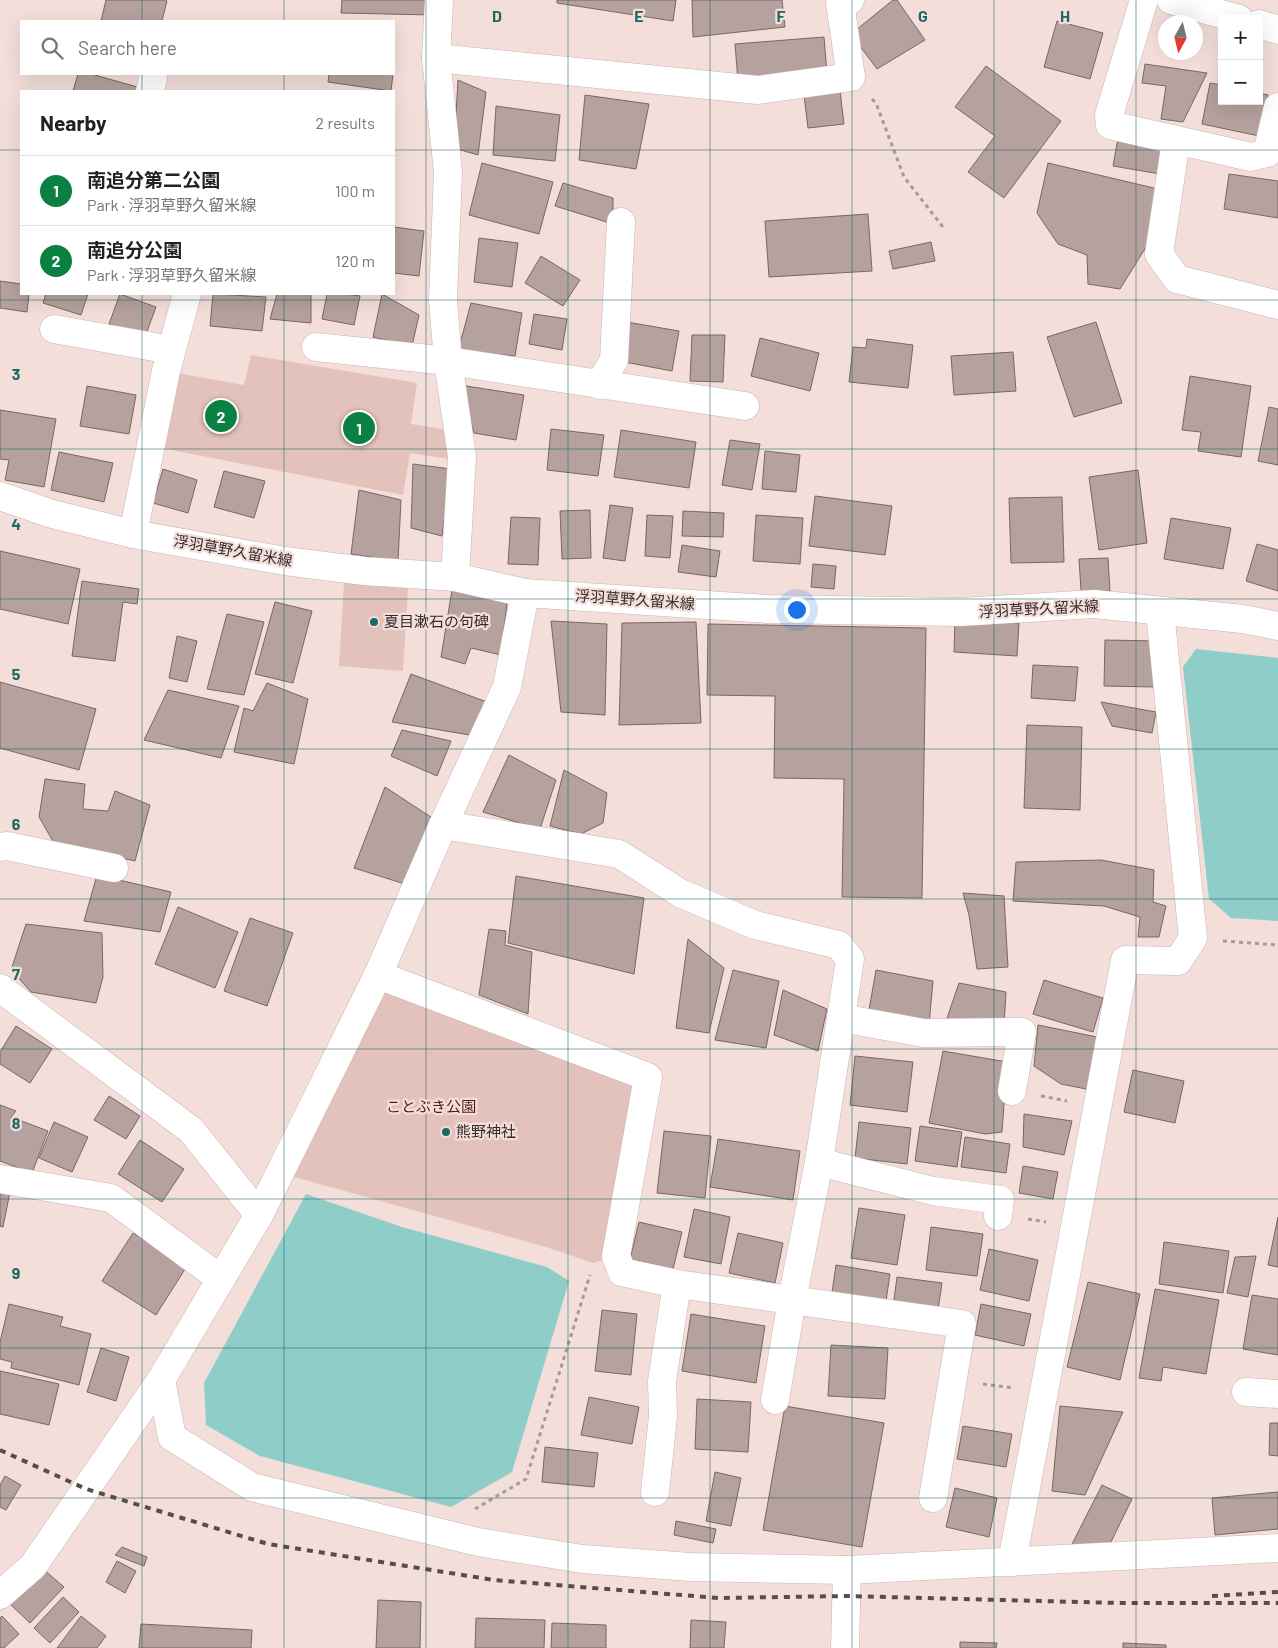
<!DOCTYPE html>
<html lang="en">
<head>
<meta charset="utf-8">
<style>
	:root { --surface:#fff; --page:#f6f6f6; --text:#222; --muted:#767676; --line:#e0e0e0; --accent:#0b8043 }
	body { margin:0; font-family:Barlow,"Noto Sans JP",sans-serif; background:var(--page); color:var(--text) }
	.controls { position:absolute; right:15px; top:15px; display:grid; overflow:hidden; border-radius:0px; box-shadow:0 5px 20px #0002 }
	.controls button { width:45px; height:45px; display:grid; place-items:center; padding:0; border:0; border-bottom:1px solid var(--line); background:var(--surface); color:var(--text); font:25px sans-serif }
	.compass { position:absolute; left:1158px; top:15px; width:45px; height:45px; border-radius:50%; background:var(--surface); box-shadow:0 5px 20px #0002; rotate:188deg }
	.you { position:absolute; left:796px; top:609px; width:18px; height:18px; margin:-12px; border:4px solid #fff; border-radius:50%; background:#1a73e8; box-shadow:0 0 0 8px #1a73e833 }
	.badge { display:grid; place-items:center; width:32px; height:32px; border-radius:50%; background:var(--accent); color:#fff; font-size:16px; font-weight:700 }
	.pin { position:absolute; translate:-50% -50%; border:2px solid #fff; box-shadow:0 1px 5px #0006 }
	.list { margin:0; padding:0; list-style:none }
	h2 { display:flex; justify-content:space-between; align-items:center; height:65px; margin:0; padding:0 20px; font-size:21px }
	h2 small { font-size:16px; font-weight:400; color:var(--muted) }
	.list li { display:grid; grid-template-columns:32px 1fr auto; gap:15px; align-items:center; box-sizing:border-box; height:70px; padding:0 20px; border-top:1px solid var(--line) }
	.list b { display:block; font-size:19px; white-space:nowrap }
	.list p { margin:0; font-size:16px; white-space:nowrap; color:var(--muted) }
	.list em { font-size:16px; font-style:normal; color:var(--muted) }
	.icon { flex:none; width:28px; height:28px; fill:none; stroke:currentColor; stroke-width:2; stroke-linecap:round; stroke-linejoin:round }
	.map { position:relative; flex:none; width:1278px; height:1648px; overflow:hidden }
	.search { position:absolute; background:var(--surface); box-shadow:0 5px 20px #0002; left:20px; top:20px; width:375px; height:55px; display:flex; align-items:center; gap:12px; box-sizing:border-box; padding:0 18px; border-radius:0px; color:var(--muted); font-size:19px }
	.panel { position:absolute; background:var(--surface); box-shadow:0 5px 20px #0002; left:20px; top:90px; width:375px; height:205px; border-radius:0px }
	.map>svg:first-child { display:block }
	.green { fill:#e4c2bc }
	.water { fill:#8fcdc9 }
	.building { fill:#b5a19e; stroke:#796764 }
	.lines { fill:none; stroke-linecap:round; stroke-linejoin:round }
	.minor-casing { stroke:#c9b4b1; stroke-width:29 }
	.major-casing { stroke:#c9b4b1; stroke-width:29 }
	.path { stroke:#a99996; stroke-width:3; stroke-dasharray:4 4; stroke-linecap:butt }
	.minor { stroke:#fff; stroke-width:28 }
	.major { stroke:#fff; stroke-width:28 }
	.rail { stroke:#574d4b; stroke-width:4; stroke-dasharray:6 6; stroke-linecap:butt }
	.grid { fill:none; stroke:#1c6865; stroke-width:1; stroke-opacity:0.55 }
	.poi-dot { fill:#1c6865; stroke:#f3deda; stroke-width:2 }
	.labels { text-anchor:middle; stroke-width:4.5; stroke-linejoin:round; paint-order:stroke }
	.street-label { font-size:15px; fill:#332b29; stroke:#f3deda }
	.poi-label { font-size:15px; fill:#332b29; stroke:#f3deda; text-anchor:start }
	.park-label { font-size:15px; fill:#571812; stroke:#f3deda }
	.grid-label { font-size:16px; text-anchor:middle; font-weight:bold; fill:#1c6865; stroke:#f3deda; stroke-width:4.5; stroke-linejoin:round; paint-order:stroke }
</style>
</head>
<body>
<div class="map">
<svg width="1278" height="1648" viewBox="0 0 1278 1648">
	<rect width="100%" height="100%" fill="#f3deda"/>
	<g class="green">
		<path d="M251,355L417,383L411,424L459,432L462,461L410,453L403,495L151,446L166,371L244,385Z"/>
		<path d="M345,568L409,572L403,671L339,666Z"/>
		<path d="M378,975L648,1077L616,1256L593,1263L546,1247L280,1173Z"/>
	</g>
	<g class="water">
		<path d="M1196,649L1278,658V921L1231,918L1209,899L1183,667Z"/>
		<path d="M306,1194L402,1227L547,1267L569,1281L512,1472L451,1507L260,1456L206,1425L204,1383Z"/>
	</g>
	<g class="building">
		<path d="M106,0H165L167,1L162,21H101Z"/>
		<path d="M342,0H430L431,15L341,13Z"/>
		<path d="M557,0H676L673,21L557,3Z"/>
		<path d="M692,0H782L785,27L693,37Z"/>
		<path d="M893,0H897L925,40L877,69L851,34Z"/>
		<path d="M1057,21L1103,33L1090,79L1044,67Z"/>
		<path d="M824,37L827,74L738,81L735,44Z"/>
		<path d="M1145,64L1207,73L1183,122L1161,119L1166,86L1142,83Z"/>
		<path d="M986,66L1061,121L1004,198L968,172L995,136L955,107Z"/>
		<path d="M78,74H91L141,88L140,91H73Z"/>
		<path d="M329,74H393L391,91L328,82Z"/>
		<path d="M458,80L486,92L478,155L454,148Z"/>
		<path d="M1210,83L1222,85V101H1259V93L1268,95L1264,137L1202,124Z"/>
		<path d="M840,91L844,124L808,128L804,95Z"/>
		<path d="M585,95L649,104L636,169L579,160Z"/>
		<path d="M496,106L560,115L555,161L493,155Z"/>
		<path d="M1118,138L1165,146L1160,174L1113,166Z"/>
		<path d="M482,163L553,182L539,234L469,215Z"/>
		<path d="M1048,163L1158,189L1151,239L1120,289L1088,284L1087,255L1058,244L1037,213Z"/>
		<path d="M1229,174L1278,181V218L1224,209Z"/>
		<path d="M563,183L613,198V224L555,206Z"/>
		<path d="M868,214L872,271L769,277L765,221Z"/>
		<path d="M394,227L424,231L419,276L394,273Z"/>
		<path d="M479,238L518,243L512,287L474,282Z"/>
		<path d="M931,242L935,261L893,269L889,251Z"/>
		<path d="M541,256L580,280L563,306L525,283Z"/>
		<path d="M0,281L21,284V294H29L27,312L0,308Z"/>
		<path d="M46,294H88L81,315L43,303Z"/>
		<path d="M120,294L156,307L145,337L109,324Z"/>
		<path d="M213,294L266,297L262,331L210,326Z"/>
		<path d="M277,294H311V323L270,319Z"/>
		<path d="M327,294H345L360,296L354,325L322,319Z"/>
		<path d="M382,294L419,315L412,346L373,337Z"/>
		<path d="M471,303L522,313L515,356L458,351Z"/>
		<path d="M534,314L567,319L562,350L529,344Z"/>
		<path d="M621,321L679,331L672,371L614,360Z"/>
		<path d="M1096,322L1122,403L1074,417L1047,337Z"/>
		<path d="M692,335H725L723,382L690,381Z"/>
		<path d="M760,338L819,353L810,391L751,376Z"/>
		<path d="M867,339L913,345L908,388L849,382L853,347L866,348Z"/>
		<path d="M1013,352L1016,391L954,395L951,356Z"/>
		<path d="M1190,376L1251,386L1241,457L1198,451L1201,432L1182,430Z"/>
		<path d="M460,385L524,395L516,440L474,433Z"/>
		<path d="M87,386L136,395L129,434L80,426Z"/>
		<path d="M1269,407L1278,409V465L1258,461Z"/>
		<path d="M0,410L56,419L44,487L5,480L9,460L0,459Z"/>
		<path d="M551,429L604,435L598,476L547,470Z"/>
		<path d="M621,430L696,442L689,488L614,477Z"/>
		<path d="M730,440L760,444L752,490L722,485Z"/>
		<path d="M765,451L800,455L796,492L762,489Z"/>
		<path d="M59,452L113,463L104,502L51,490Z"/>
		<path d="M413,464L451,469L442,536L411,528Z"/>
		<path d="M163,469L197,480L188,513L153,503Z"/>
		<path d="M1138,470L1147,543L1099,550L1089,477Z"/>
		<path d="M224,471L265,481L254,518L214,507Z"/>
		<path d="M359,490L401,500L398,561L351,554Z"/>
		<path d="M815,496L892,506L885,555L809,546Z"/>
		<path d="M1062,497L1064,562L1011,563L1009,498Z"/>
		<path d="M610,505L633,508L625,561L603,558Z"/>
		<path d="M590,510L591,558L562,559L560,511Z"/>
		<path d="M683,511L724,513L723,537L682,536Z"/>
		<path d="M647,515L673,516L670,558L645,556Z"/>
		<path d="M756,515L803,518L800,564L753,561Z"/>
		<path d="M511,517L540,518L538,565L508,564Z"/>
		<path d="M1171,518L1231,528L1223,569L1164,559Z"/>
		<path d="M1257,544L1278,550V591L1246,581Z"/>
		<path d="M682,545L720,551L716,577L678,572Z"/>
		<path d="M0,551L80,569L68,624L0,609Z"/>
		<path d="M1108,558L1110,591H1081L1079,559Z"/>
		<path d="M813,564L836,566L834,589L811,587Z"/>
		<path d="M82,581L139,589L137,604L123,602L115,661L72,656Z"/>
		<path d="M452,590L507,603L501,655L471,648L465,664L441,657Z"/>
		<path d="M275,602L312,611L293,683L255,674Z"/>
		<path d="M227,614L264,622L244,695L207,689Z"/>
		<path d="M955,619L1019,623L1017,656L954,652Z"/>
		<path d="M551,621L607,624L605,715L561,712Z"/>
		<path d="M696,622L701,723L619,725L622,623Z"/>
		<path d="M708,624L926,628L922,898L842,897L844,779L774,778L775,696L707,695Z"/>
		<path d="M177,636L197,641L187,682L169,678Z"/>
		<path d="M1105,640L1157,641L1156,687L1104,686Z"/>
		<path d="M1033,665L1078,667L1075,701L1031,698Z"/>
		<path d="M411,674L487,702L476,736L392,722Z"/>
		<path d="M0,682L96,709L79,770L0,748Z"/>
		<path d="M267,683L308,699L294,764L234,752L244,708L253,711Z"/>
		<path d="M168,690L239,706L221,758L144,740Z"/>
		<path d="M1101,702L1156,712L1152,733L1112,726Z"/>
		<path d="M1027,725L1082,727L1080,810L1024,808Z"/>
		<path d="M402,730L451,741L437,776L391,756Z"/>
		<path d="M509,755L556,780L540,829L483,812Z"/>
		<path d="M564,770L607,793L603,823L581,834L550,826Z"/>
		<path d="M45,779L85,784L83,809L108,811L115,791L150,805L135,861L54,843L39,817Z"/>
		<path d="M385,787L437,821L411,886L354,868Z"/>
		<path d="M1101,860L1154,870L1153,902L1166,906L1159,937H1138L1140,917L1104,906L1013,901L1016,862Z"/>
		<path d="M97,875L171,892L160,932L84,921Z"/>
		<path d="M516,876L644,898L634,974L508,943Z"/>
		<path d="M963,893L1004,896L1008,967L977,969L969,915Z"/>
		<path d="M178,907L238,932L215,988L155,964Z"/>
		<path d="M250,918L293,933L267,1006L224,991Z"/>
		<path d="M26,924L102,933L103,977L96,1003L31,992L11,970Z"/>
		<path d="M489,929L506,931L505,945L532,952L528,1014L479,995Z"/>
		<path d="M688,939L724,968L709,1033L676,1028Z"/>
		<path d="M733,970L779,981L766,1048L715,1040Z"/>
		<path d="M876,970L933,981L929,1025L869,1010Z"/>
		<path d="M1044,980L1103,998L1093,1032L1033,1014Z"/>
		<path d="M959,983L1006,992L1004,1026L945,1024Z"/>
		<path d="M783,990L827,1009L818,1051L774,1035Z"/>
		<path d="M1038,1025L1097,1037L1091,1090L1061,1084L1034,1066Z"/>
		<path d="M16,1026L52,1049L30,1083L0,1064V1052Z"/>
		<path d="M943,1051L1007,1062L1002,1132L985,1134L929,1123Z"/>
		<path d="M855,1056L913,1062L907,1112L850,1105Z"/>
		<path d="M1133,1070L1184,1081L1175,1123L1124,1112Z"/>
		<path d="M109,1096L140,1116L126,1139L94,1120Z"/>
		<path d="M0,1105L16,1111L11,1117L48,1131L32,1173L0,1161Z"/>
		<path d="M1024,1114L1072,1121L1064,1155L1023,1147Z"/>
		<path d="M54,1122L88,1137L72,1172L39,1158Z"/>
		<path d="M859,1122L911,1128L907,1164L855,1158Z"/>
		<path d="M920,1126L962,1132L957,1167L915,1161Z"/>
		<path d="M664,1131L711,1136L705,1198L657,1193Z"/>
		<path d="M965,1137L1010,1144L1006,1173L961,1167Z"/>
		<path d="M718,1139L800,1151L793,1200L710,1187Z"/>
		<path d="M140,1140L184,1169L162,1202L118,1174Z"/>
		<path d="M1023,1166L1058,1172L1053,1199L1019,1193Z"/>
		<path d="M0,1190L10,1192L3,1227L0,1226Z"/>
		<path d="M859,1208L905,1215L897,1265L851,1258Z"/>
		<path d="M694,1209L730,1217L721,1264L684,1257Z"/>
		<path d="M1278,1217V1267L1268,1265Z"/>
		<path d="M639,1222L682,1232L673,1269L630,1259Z"/>
		<path d="M931,1227L983,1234L977,1276L926,1270Z"/>
		<path d="M133,1233L187,1266L156,1315L102,1281Z"/>
		<path d="M738,1233L783,1243L775,1283L729,1273Z"/>
		<path d="M1164,1242L1229,1251L1223,1293L1159,1284Z"/>
		<path d="M989,1249L1038,1260L1029,1301L980,1290Z"/>
		<path d="M1256,1256L1248,1297L1227,1293L1235,1257Z"/>
		<path d="M836,1265L890,1274L883,1321L829,1313Z"/>
		<path d="M897,1277L942,1283L935,1329L891,1322Z"/>
		<path d="M1088,1282L1140,1294L1120,1380L1067,1367Z"/>
		<path d="M1155,1289L1219,1300L1206,1374L1163,1367L1161,1381L1139,1378Z"/>
		<path d="M1252,1295L1278,1299V1355L1243,1349Z"/>
		<path d="M9,1304L63,1317L60,1326L91,1334L79,1385L11,1368L12,1362L0,1359V1342Z"/>
		<path d="M981,1304L1031,1314L1024,1346L975,1335Z"/>
		<path d="M602,1310L637,1314L631,1375L595,1371Z"/>
		<path d="M691,1314L765,1326L756,1383L682,1371Z"/>
		<path d="M831,1345L888,1348L885,1399L828,1396Z"/>
		<path d="M101,1348L129,1357L116,1401L87,1392Z"/>
		<path d="M0,1371L59,1384L49,1425L0,1414Z"/>
		<path d="M589,1397L639,1407L632,1444L581,1435Z"/>
		<path d="M697,1399L751,1402L748,1452L695,1449Z"/>
		<path d="M785,1406L884,1423L862,1547L763,1530Z"/>
		<path d="M1060,1406L1123,1412L1085,1495L1052,1491Z"/>
		<path d="M1270,1423H1278V1456L1269,1455Z"/>
		<path d="M963,1426L1012,1434L1006,1467L957,1459Z"/>
		<path d="M545,1447L598,1453L594,1487L542,1482Z"/>
		<path d="M715,1472L741,1478L731,1526L706,1521Z"/>
		<path d="M5,1476L21,1485L6,1510L0,1507V1485Z"/>
		<path d="M1102,1485L1132,1499L1107,1550L1068,1552Z"/>
		<path d="M955,1488L997,1498L989,1537L946,1527Z"/>
		<path d="M1278,1492V1529L1215,1535L1212,1498Z"/>
		<path d="M676,1521L716,1529L713,1543L674,1535Z"/>
		<path d="M122,1547L147,1557L144,1566L115,1555Z"/>
		<path d="M117,1561L136,1571L125,1593L106,1582Z"/>
		<path d="M43,1569L64,1587L30,1623L10,1604Z"/>
		<path d="M63,1597L79,1612L50,1643L34,1628Z"/>
		<path d="M378,1600L421,1602L420,1648H376Z"/>
		<path d="M2,1616L19,1634L4,1648H0V1618Z"/>
		<path d="M81,1616L106,1636L97,1648H57Z"/>
		<path d="M476,1618L545,1620L544,1648H475Z"/>
		<path d="M691,1620L726,1622L724,1648H690Z"/>
		<path d="M552,1623L606,1625V1648H551Z"/>
		<path d="M141,1624L252,1630L251,1648H139Z"/>
		<path d="M960,1642L997,1643L996,1648H960Z"/>
		<path d="M1123,1643L1166,1645V1648H1123Z"/>
	</g>
	<g class="lines">
		<defs>
			<g id="minor">
				<path d="M439,0L436,58L448,172L443,300L448,361L462,457L455,577"/>
				<path d="M1144,0L1109,115L1110,125L1251,157L1267,153L1278,107"/>
				<path d="M1171,0L1239,19"/>
				<path d="M1259,24L1278,30"/>
				<path d="M436,58L758,90L851,77L840,3L850,0"/>
				<path d="M150,91L153,78"/>
				<path d="M1176,141L1159,254L1177,279L1278,305"/>
				<path d="M54,329L171,350"/>
				<path d="M316,347L448,361L745,406"/>
				<path d="M599,385L614,360L621,222"/>
				<path d="M133,534L166,371L187,294"/>
				<path d="M443,825L619,854L680,893L755,925L839,945L850,959L819,1162L792,1300L775,1400"/>
				<path d="M0,847L7,846L114,868"/>
				<path d="M378,975L648,1077L616,1256L622,1272L677,1284L962,1324L933,1498"/>
				<path d="M0,988L191,1130L259,1215"/>
				<path d="M841,1018L924,1033L1022,1032L1012,1091"/>
				<path d="M819,1162L933,1191L1000,1200L998,1216"/>
				<path d="M0,1179L111,1198L221,1279"/>
				<path d="M161,1380L172,1437L252,1487L478,1542L582,1559L690,1567L847,1570L1278,1548"/>
				<path d="M1246,1392L1278,1394"/>
				<path d="M655,1492L663,1416L662,1381L677,1284"/>
				<path d="M1012,1562L1125,960L1178,961L1193,938L1160,611"/>
				<path d="M0,1595L33,1566L161,1380L259,1215L378,975L443,825L507,687L525,593"/>
				<path d="M845,1648L847,1570"/>
			</g>
			<path id="major" d="M0,496L52,514L133,534L285,561L364,571L455,577L525,593L767,609L960,612L1094,604L1243,619L1278,626"/>
		</defs>
		<use href="#minor" class="minor-casing"/>
		<use href="#major" class="major-casing"/>
		<g class="path">
			<path d="M872,99L876,103L904,177L943,227"/>
			<path d="M1223,941L1278,945"/>
			<path d="M1041,1096L1067,1101"/>
			<path d="M1028,1219L1046,1222"/>
			<path d="M983,1384L1014,1388"/>
			<path d="M475,1509L526,1479L590,1275"/>
		</g>
		<use href="#minor" class="minor"/>
		<use href="#major" class="major"/>
		<g class="rail">
			<path d="M0,1450L86,1489L268,1544L494,1580L718,1598L846,1596L1119,1603H1278"/>
			<path d="M1212,1596L1278,1592"/>
		</g>
	</g>
	<path class="grid" d="M142,0V21M284,0V21M426,0V1648M568,0V1648M710,0V1648M852,0V1648M994,0V1648M1136,0V1648M142,74V91M284,74V91M0,150H21M394,150H1278M142,294V1648M284,294V1648M0,300H1278M0,449H1278M0,599H1278M0,749H1278M0,899H1278M0,1049H1278M0,1199H1278M0,1348H1278M0,1498H1278"/>
	<g class="poi-dot">
		<circle cx="374" cy="622" r="5"/>
		<circle cx="446" cy="1132" r="5"/>
	</g>
	<g class="labels">
		<g class="street-label">
			<text transform="translate(233 551) rotate(10)" y="5">浮羽草野久留米線</text>
			<text transform="translate(635 600) rotate(4)" y="5">浮羽草野久留米線</text>
			<text transform="translate(1039 609) rotate(-3)" y="5">浮羽草野久留米線</text>
		</g>
		<g class="poi-label">
			<text x="384" y="627">夏目漱石の句碑</text>
			<text x="456" y="1137">熊野神社</text>
		</g>
		<g class="park-label">
			<text x="431" y="1112">ことぶき公園</text>
		</g>
	</g>
	<g class="grid-label">
		<text x="497" y="22">D</text>
		<text x="639" y="22">E</text>
		<text x="781" y="22">F</text>
		<text x="923" y="22">G</text>
		<text x="1065" y="22">H</text>
		<text x="16" y="380">3</text>
		<text x="16" y="530">4</text>
		<text x="16" y="680">5</text>
		<text x="16" y="830">6</text>
		<text x="16" y="980">7</text>
		<text x="16" y="1129">8</text>
		<text x="16" y="1279">9</text>
	</g>
</svg>
<div class="controls">
<button>+</button>
<button>−</button>
</div>
<svg class="compass" viewBox="-18 -18 36 36"><path d="M0-13l5 13h-10z" fill="#e53935"/><path d="M0 13l5-13h-10z" fill="#767676"/></svg>
<div class="you"></div>
<div class="pin badge" style="left:359px;top:428px">1</div>
<div class="pin badge" style="left:221px;top:416px">2</div>
<div class="search"><svg class="icon" aria-label="search" viewBox="0 0 24 24"><circle cx="10" cy="10" r="6"/><path d="M15 15l6 6"/></svg>Search here</div>
<section class="panel">
<h2>Nearby<small>2 results</small></h2>
<ul class="list">
<li><span class="badge">1</span><div><b>南追分第二公園</b><p>Park · 浮羽草野久留米線</p></div><em>100 m</em></li>
<li><span class="badge">2</span><div><b>南追分公園</b><p>Park · 浮羽草野久留米線</p></div><em>120 m</em></li>
</ul>
</section>
</div>
</body>
</html>
